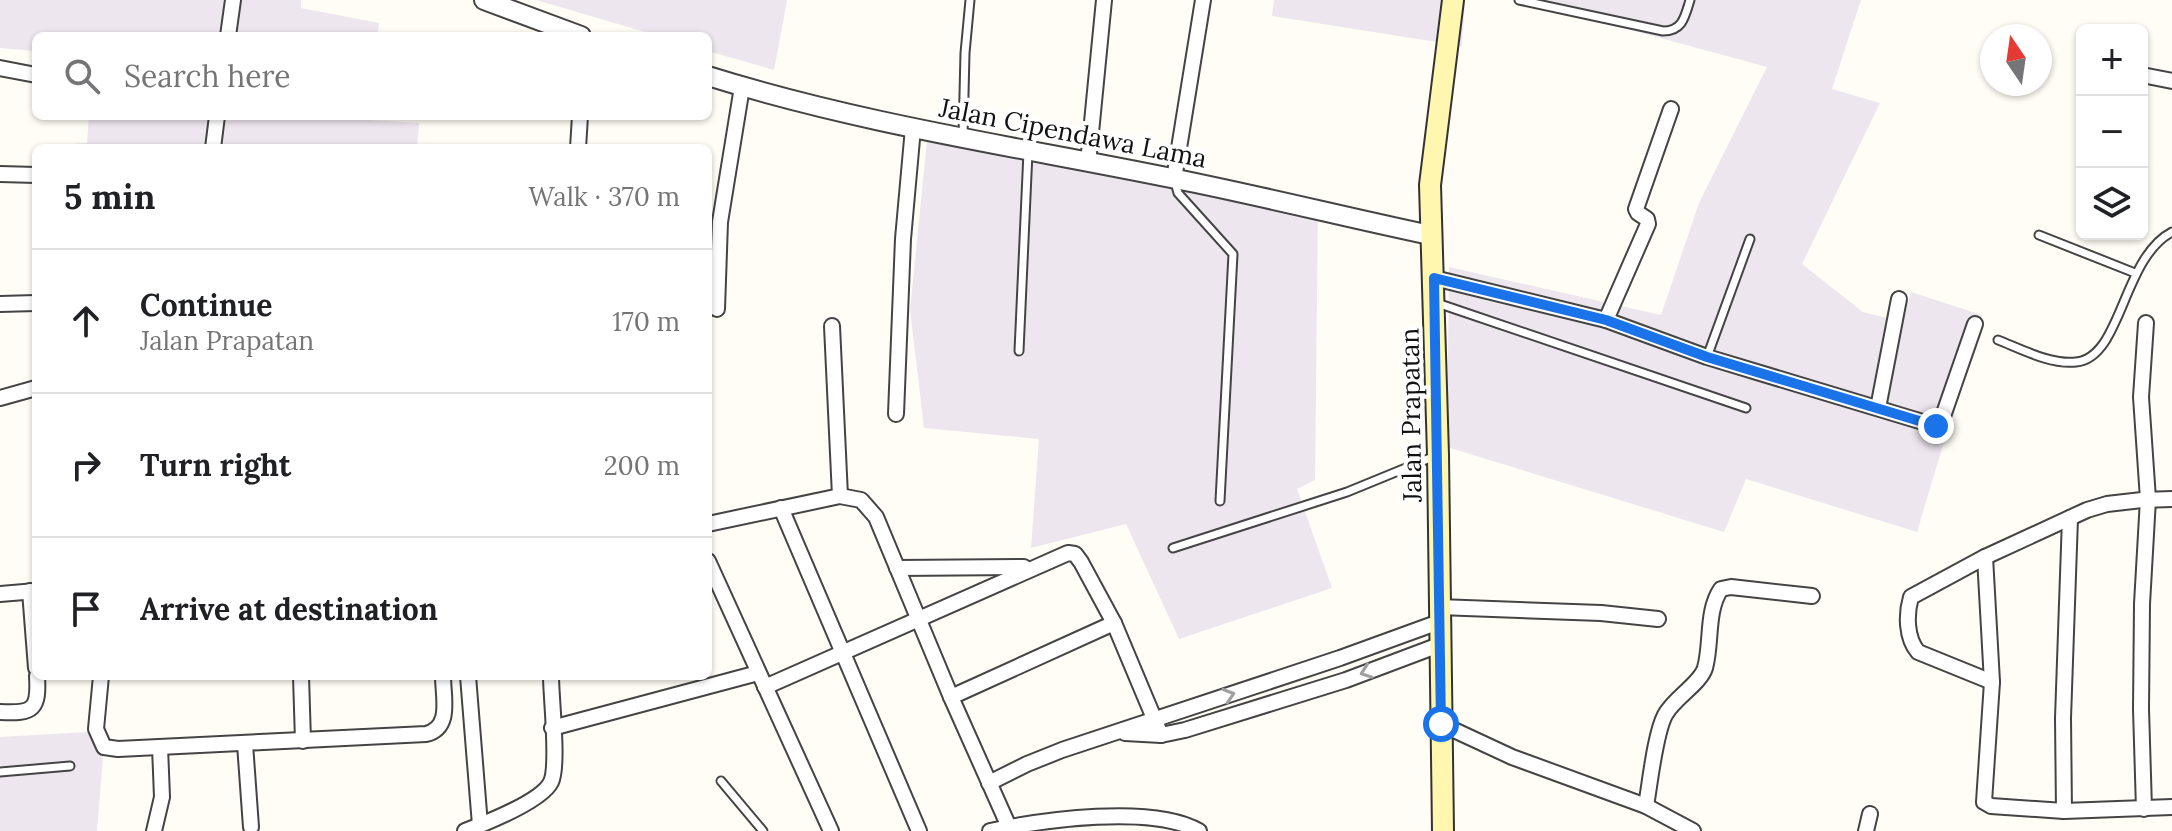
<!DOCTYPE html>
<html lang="en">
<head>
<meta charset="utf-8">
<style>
	:root { --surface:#fff; --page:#f2f2f2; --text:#202124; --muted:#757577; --line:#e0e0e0 }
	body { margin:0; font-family:Lora,serif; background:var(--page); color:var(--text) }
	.controls { position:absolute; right:24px; top:24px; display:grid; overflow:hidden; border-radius:12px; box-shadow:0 2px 6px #0004 }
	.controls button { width:72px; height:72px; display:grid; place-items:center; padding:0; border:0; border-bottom:2px solid var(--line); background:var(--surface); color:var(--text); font:40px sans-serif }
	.compass { position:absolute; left:1980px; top:24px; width:72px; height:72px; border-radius:50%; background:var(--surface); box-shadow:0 2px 6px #0004; rotate:347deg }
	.stop { position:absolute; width:24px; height:24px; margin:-18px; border:6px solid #1a73e8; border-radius:50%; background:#fff }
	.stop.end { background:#1a73e8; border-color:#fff; box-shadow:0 2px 8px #0008 }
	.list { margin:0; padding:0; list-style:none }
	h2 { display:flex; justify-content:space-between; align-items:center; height:104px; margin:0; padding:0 32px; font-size:34px }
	h2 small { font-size:26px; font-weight:400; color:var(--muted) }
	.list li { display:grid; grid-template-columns:52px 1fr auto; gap:24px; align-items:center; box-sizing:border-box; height:144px; padding:0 32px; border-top:2px solid var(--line) }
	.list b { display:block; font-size:30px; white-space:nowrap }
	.list p { margin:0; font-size:26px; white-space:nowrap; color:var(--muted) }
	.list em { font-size:26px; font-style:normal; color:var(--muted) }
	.icon { flex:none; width:44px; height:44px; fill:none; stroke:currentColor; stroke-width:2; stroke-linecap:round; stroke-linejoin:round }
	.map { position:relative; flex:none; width:2172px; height:831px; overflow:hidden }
	.search { position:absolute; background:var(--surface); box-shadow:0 2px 6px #0004; left:32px; top:32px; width:680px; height:88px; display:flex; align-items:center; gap:20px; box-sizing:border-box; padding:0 28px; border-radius:12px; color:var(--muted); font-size:30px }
	.panel { position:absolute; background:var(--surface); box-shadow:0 2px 6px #0004; left:32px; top:144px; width:680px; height:536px; border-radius:12px }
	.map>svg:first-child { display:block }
	.industrial { fill:#eee6ef }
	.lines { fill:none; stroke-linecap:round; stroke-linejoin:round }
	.service-casing { stroke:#444; stroke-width:11 }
	.minor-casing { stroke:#444; stroke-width:18 }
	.tertiary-casing { stroke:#444; stroke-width:22 }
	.secondary-casing { stroke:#333; stroke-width:24 }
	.service { stroke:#fff; stroke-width:7 }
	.minor { stroke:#fff; stroke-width:14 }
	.tertiary { stroke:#fff; stroke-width:18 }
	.secondary { stroke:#fff6b0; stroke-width:20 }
	.oneway { stroke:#a0a0a0 }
	.route { stroke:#1a73e8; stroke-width:10 }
	.labels { text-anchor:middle; stroke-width:8; stroke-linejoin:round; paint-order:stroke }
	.street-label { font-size:26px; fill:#111; stroke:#fff }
</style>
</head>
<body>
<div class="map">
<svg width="2172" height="831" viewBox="0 0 2172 831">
	<rect width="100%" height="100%" fill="#fffdf5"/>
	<g class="industrial">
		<path d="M0,0H301V8L379,23L377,36H36V51L0,48Z"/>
		<path d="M536,0H787L774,70L708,51V36H659Z"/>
		<path d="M1274,0H1465L1462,46L1272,16Z"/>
		<path d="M1520,0H1861L1832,89L1880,103L1802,264L1863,312L1903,322L1911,292L1982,315L1917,532L1746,479L1724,532L1447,447L1449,267L1661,315L1699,203L1767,67Z"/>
		<path d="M89,116H367V120L419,123L417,148H54V145L87,143Z"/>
		<path d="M929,121L1318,203L1315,480L1297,489L1332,588L1179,639L1126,524L1031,548L1039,439L924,428L910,310Z"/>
		<path d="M105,731L97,831H0V737Z"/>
	</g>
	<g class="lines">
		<defs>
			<g id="service">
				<path d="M1519,0L1663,31C1683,31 1685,16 1690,0"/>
				<path d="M963,136L965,53L970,0"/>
				<path d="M1175,182L1178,193L1233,254L1220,501"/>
				<path d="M2039,235L2135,273"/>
				<path d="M1437,303L1746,408"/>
				<path d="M1998,340C2021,349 2051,365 2076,362C2122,358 2122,258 2172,232"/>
				<path d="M1019,351L1028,152"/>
				<path d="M1707,357L1750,239"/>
				<path d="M1173,548L1347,492L1435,456"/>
				<path d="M0,772L70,766"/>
				<path d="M721,781L763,831"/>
			</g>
			<g id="minor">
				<path d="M228,36L233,0"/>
				<path d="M0,68L36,75"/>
				<path d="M2142,75L2172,81"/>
				<path d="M213,148L217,116"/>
				<path d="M578,148L580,116"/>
				<path d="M1088,163L1104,0"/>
				<path d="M0,174L36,175"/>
				<path d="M1174,179L1203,0"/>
				<path d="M1434,278L1606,320L1707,357L1936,426L1941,422L1975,324"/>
				<path d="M0,304L36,303"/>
				<path d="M717,309L720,222L742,87"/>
				<path d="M1606,320L1648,224L1647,219L1638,213L1636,209L1671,109"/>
				<path d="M832,326L840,496"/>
				<path d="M0,398L36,388"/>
				<path d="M1878,408L1899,299"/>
				<path d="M896,414L903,239L913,128"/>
				<path d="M781,508L919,831"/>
				<path d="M708,524L840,496L861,500L876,517L951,697L1009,827"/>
				<path d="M1985,557L1992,682L1984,802L1991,806L2064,811L2172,807"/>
				<path d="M708,561L831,831"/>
				<path d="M897,568L1024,567"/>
				<path d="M30,591L36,668"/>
				<path d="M0,594L36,591"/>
				<path d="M1439,607L1601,613L1658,619"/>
				<path d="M101,676L96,729L104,747L118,749L426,734C452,728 443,697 443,676"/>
				<path d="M301,676L303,741"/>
				<path d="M468,676L480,825"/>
				<path d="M1992,682L1918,652C1906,638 1906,614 1911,597L1985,557L2087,510L2107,504L2142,500L2172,499"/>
				<path d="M765,687L1068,553L1075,554L1081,562L1114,623L1161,735"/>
				<path d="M951,697L1114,623"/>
				<path d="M0,712C34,714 39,709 37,676"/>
				<path d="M1441,724L1512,757L1646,806L1693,831"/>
				<path d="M552,728L758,673"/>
				<path d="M1125,733L1161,735L1185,730L1346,680L1439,645"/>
				<path d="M245,744L251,827"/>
				<path d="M989,783L1027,764L1062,750L1340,658L1439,622"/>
				<path d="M1646,806C1650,783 1655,734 1665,715C1674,698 1700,684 1705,668C1712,643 1706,611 1721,589L1731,587L1812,596"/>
				<path d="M2144,809L2141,709L2142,604L2148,499L2141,397L2146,323"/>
				<path d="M2064,811L2063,718L2070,518"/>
				<path d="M154,831L162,797L160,747"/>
				<path d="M465,831C486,823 542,801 551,782C559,766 551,698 551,676"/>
				<path d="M990,831C1042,820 1152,804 1199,831"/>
				<path d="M1866,831L1870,814"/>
			</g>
			<g id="tertiary">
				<path d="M484,0L581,36"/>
				<path d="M708,76C861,124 1019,147 1176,179C1261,196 1345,217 1430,235"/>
			</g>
			<path id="secondary" d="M1443,831L1438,455L1430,185L1453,0"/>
		</defs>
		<use href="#service" class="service-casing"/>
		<use href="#minor" class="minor-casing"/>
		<use href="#tertiary" class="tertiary-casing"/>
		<use href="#secondary" class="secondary-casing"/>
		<use href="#service" class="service"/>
		<use href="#minor" class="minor"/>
		<use href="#tertiary" class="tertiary"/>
		<use href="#secondary" class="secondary"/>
	</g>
	<defs><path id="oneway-chevron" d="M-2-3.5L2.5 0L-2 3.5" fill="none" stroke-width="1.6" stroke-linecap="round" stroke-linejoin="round" transform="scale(2)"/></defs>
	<g class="oneway">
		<use href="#oneway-chevron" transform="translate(1366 672) rotate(160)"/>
		<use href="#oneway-chevron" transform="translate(1229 695) rotate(-18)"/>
	</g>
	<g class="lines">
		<path class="route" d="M1441,724L1434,278L1606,320L1707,357L1936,426"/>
	</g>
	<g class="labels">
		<g class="street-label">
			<text transform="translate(1073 133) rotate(11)" y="9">Jalan Cipendawa Lama</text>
			<text transform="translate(1411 415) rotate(-91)" y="9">Jalan Prapatan</text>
		</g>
	</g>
</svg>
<div class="controls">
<button>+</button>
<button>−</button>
<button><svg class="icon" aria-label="layers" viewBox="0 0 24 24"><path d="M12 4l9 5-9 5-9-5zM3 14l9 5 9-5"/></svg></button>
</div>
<svg class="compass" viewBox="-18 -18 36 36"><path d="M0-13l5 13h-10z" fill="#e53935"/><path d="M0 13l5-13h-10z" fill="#757577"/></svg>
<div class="stop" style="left:1441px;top:724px"></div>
<div class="stop end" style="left:1936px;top:426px"></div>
<div class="search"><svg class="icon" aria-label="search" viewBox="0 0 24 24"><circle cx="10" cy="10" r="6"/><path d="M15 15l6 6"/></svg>Search here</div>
<section class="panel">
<h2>5 min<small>Walk · 370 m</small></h2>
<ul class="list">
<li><svg class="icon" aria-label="ahead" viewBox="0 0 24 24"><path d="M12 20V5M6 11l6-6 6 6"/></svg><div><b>Continue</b><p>Jalan Prapatan</p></div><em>170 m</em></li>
<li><svg class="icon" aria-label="right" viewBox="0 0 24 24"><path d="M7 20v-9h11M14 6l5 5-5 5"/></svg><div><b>Turn right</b></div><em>200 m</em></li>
<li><svg class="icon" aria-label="arrive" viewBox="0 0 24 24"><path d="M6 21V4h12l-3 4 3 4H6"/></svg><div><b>Arrive at destination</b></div></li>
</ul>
</section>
</div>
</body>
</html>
